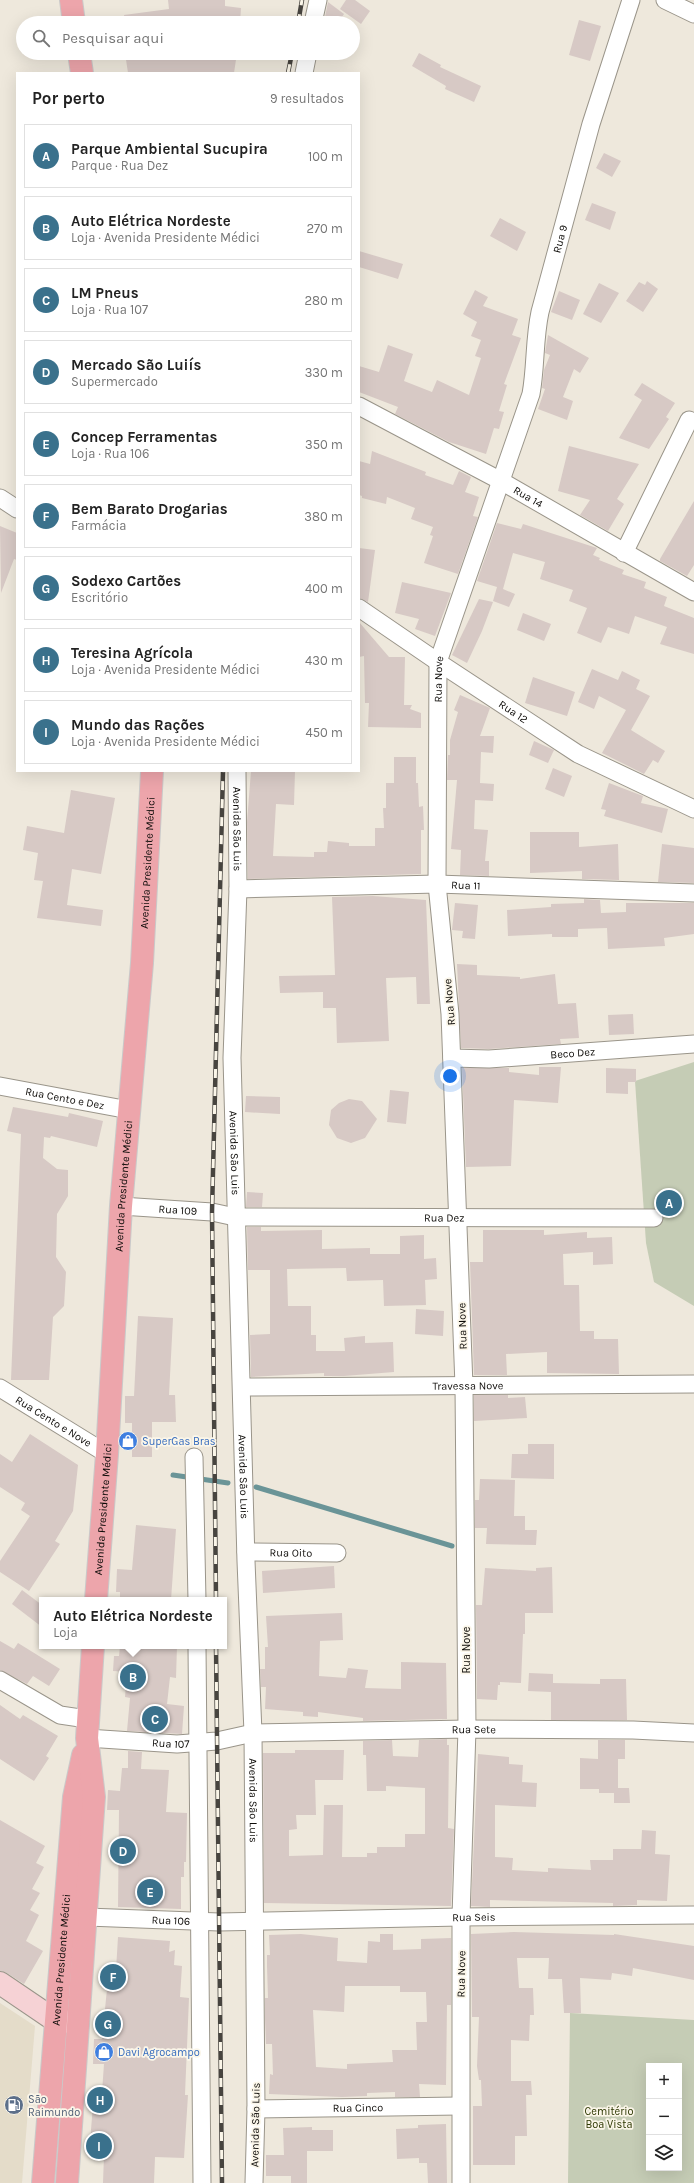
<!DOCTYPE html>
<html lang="pt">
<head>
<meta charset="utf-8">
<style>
	:root { --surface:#fff; --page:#f2f2f2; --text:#222; --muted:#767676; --line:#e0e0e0; --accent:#3a718c }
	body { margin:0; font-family:Karla,sans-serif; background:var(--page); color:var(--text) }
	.controls { position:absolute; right:12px; bottom:12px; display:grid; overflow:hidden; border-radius:0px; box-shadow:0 4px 16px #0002 }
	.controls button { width:36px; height:36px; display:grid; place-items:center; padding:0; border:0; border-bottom:1px solid var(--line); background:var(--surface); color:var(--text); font:20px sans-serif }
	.you { position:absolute; left:450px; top:1076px; width:14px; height:14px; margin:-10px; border:3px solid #fff; border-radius:50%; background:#1a73e8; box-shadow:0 0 0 6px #1a73e833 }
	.badge { display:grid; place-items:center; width:26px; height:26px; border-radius:50%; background:var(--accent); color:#fff; font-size:13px; font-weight:700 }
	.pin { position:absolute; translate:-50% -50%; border:2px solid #fff; box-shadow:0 1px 4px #0006 }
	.popup { position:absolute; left:39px; top:1597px; width:188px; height:52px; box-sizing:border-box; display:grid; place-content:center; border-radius:0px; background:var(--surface); filter:drop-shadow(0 1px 3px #0005); font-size:13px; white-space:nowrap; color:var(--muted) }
	.popup b { font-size:15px; color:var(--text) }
	.popup::after { content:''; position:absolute; left:50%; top:100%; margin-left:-8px; border:8px solid transparent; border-top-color:var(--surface) }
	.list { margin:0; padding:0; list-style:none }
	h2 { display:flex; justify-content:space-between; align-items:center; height:52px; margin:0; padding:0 16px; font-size:17px }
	h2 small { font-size:13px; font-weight:400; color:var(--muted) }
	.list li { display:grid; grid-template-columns:26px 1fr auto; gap:12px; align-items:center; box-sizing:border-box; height:64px; margin:0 8px 8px; padding:0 8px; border:1px solid var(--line); border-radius:0px }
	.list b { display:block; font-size:15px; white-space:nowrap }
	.list p { margin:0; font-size:13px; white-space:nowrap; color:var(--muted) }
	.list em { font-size:13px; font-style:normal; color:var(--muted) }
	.icon { flex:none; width:22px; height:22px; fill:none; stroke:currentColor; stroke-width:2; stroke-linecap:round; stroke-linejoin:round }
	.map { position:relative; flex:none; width:694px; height:2183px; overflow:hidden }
	.search { position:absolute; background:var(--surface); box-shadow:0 4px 16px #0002; left:16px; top:16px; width:344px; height:44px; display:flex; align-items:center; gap:10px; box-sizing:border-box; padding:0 14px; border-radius:22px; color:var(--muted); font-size:15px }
	.panel { position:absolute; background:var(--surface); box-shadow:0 4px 16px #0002; left:16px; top:72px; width:344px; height:700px; border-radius:0px }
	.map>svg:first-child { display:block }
	.built { fill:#e4dcc9 }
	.green { fill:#c5ccb5; fill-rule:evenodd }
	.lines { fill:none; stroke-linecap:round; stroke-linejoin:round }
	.stream { stroke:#6a9497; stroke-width:5 }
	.building { fill:#d7c9c5; fill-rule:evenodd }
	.street-casing { stroke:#9a958a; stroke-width:19 }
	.secondary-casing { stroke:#9a958a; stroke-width:24 }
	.primary-casing { stroke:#cac9c9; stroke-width:24 }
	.street { stroke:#fff; stroke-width:17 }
	.secondary { stroke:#f6d2d5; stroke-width:22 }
	.primary { stroke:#eda5ab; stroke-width:22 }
	.rail-casing { stroke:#47443f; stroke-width:4.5 }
	.rail { stroke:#fbf6e9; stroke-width:3; stroke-dasharray:9; stroke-linecap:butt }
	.labels { text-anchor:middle; stroke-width:3.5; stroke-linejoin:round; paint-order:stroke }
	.street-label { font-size:11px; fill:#0d0b08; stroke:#fbf6e9 }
	.shop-label { font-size:11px; fill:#366cbe; stroke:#fbf6e9; text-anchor:start }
	.service-label { font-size:11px; fill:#4e5e75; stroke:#fbf6e9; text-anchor:start }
	.park-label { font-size:11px; fill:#2c3700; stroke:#fbf6e9 }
</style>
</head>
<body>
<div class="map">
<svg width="694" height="2183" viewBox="0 0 694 2183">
	<rect width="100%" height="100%" fill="#eee8dc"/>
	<path class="built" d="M0,2003L35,2026L22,2183H0Z"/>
	<g class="green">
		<path d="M694,1062V1306L654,1282L646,1243L635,1081Z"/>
		<path d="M570,2013L694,2020V2183H568ZM649,2066H679V2168H649Z"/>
	</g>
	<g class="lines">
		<g class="stream">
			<path d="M173,1475L228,1483"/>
			<path d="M256,1487L452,1546"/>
		</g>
	</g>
	<g class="building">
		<path d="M168,0H225V6L241,8L240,23H125L124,15L169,9Z"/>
		<path d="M346,0H355L370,11L361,24L340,9Z"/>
		<path d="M328,2L344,14L338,23H333L325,17Z"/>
		<path d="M579,20L601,26L590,61L569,55Z"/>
		<path d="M125,53H140V59L204,53H237L234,73H128Z"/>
		<path d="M419,53L441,65L440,67L481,86L474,102L445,89L446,86L412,66Z"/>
		<path d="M604,153L621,161L612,177L596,168Z"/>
		<path d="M592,203L616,212L610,230L585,220Z"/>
		<path d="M500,218L526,232L517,251L490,236Z"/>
		<path d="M359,251L403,264L398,279L359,267Z"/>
		<path d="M647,281L658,289L643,312L626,301L639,282L645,285Z"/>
		<path d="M599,283L619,293L601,323L583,314Z"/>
		<path d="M475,290L488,297L483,306L518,319L512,335L521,338L504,384L507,385L499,411L504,412L499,429L494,428L486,454L449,442L395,414L398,407L359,392V366L379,372L388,345L413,354L404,381L432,392L437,380L469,395L481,358L475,356L481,340L471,336L477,322L463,314Z"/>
		<path d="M559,291L580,300L572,320L551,312Z"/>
		<path d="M548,335L589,358L580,373L574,369L563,397L573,401L567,420L538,409L545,389L542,388L544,370L550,355L545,353Z"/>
		<path d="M642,383L675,403L666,417L669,419L649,449L619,438L642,400L634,395Z"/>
		<path d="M569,446L639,464L617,499L624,504L608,531L580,515L590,500L558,491Z"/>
		<path d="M372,451L426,472L425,475L453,485L459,471L471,477L465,492L479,497L473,516L478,517L458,574L424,563L433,536L430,535L433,527L411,519L415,508L387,497L386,504L362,498V496L359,495V461L370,464Z"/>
		<path d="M694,501V565L687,576L660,561V559Z"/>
		<path d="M497,523L521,529L523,524L597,548L593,555L600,558L599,560L624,570L622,574L646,582L644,588L667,597L664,606L694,618V654L660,644L667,627L635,616L629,634L608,627L601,643L577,633L587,608L569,601L573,590L540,579L545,562L513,553L503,589L515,594L509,607L493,601L497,587L477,581Z"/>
		<path d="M0,526L17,533V560L14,559L1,593Z"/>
		<path d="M359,548L375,550L368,602L359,598Z"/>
		<path d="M402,582L451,593L435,636L415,629L419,619L395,613Z"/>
		<path d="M479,599L493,602L482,631L467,663L452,655Z"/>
		<path d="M523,613L551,624L544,641L517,630Z"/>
		<path d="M359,622L389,657H405L404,705H412L410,709L421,713V728L368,727L369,703H365L364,656L359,657Z"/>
		<path d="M592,669L618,680L622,671L640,680L636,689L650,696L631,730L665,751L658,763L653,760L644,774L602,753L626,710L599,696L594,709L578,702Z"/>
		<path d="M533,677L575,692L567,716L525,703Z"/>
		<path d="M460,695L490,708L480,736H494L493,753L481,752L480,783L494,784L493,801L475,800L474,829L488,830L485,861H489V876L460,875L461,850L451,849L457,780H447L448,755H450V740L458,712L454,710Z"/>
		<path d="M534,741L554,750L548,763L529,755Z"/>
		<path d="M394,757H416V783H418L419,807L423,806L424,830H421V874L248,879L247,822L251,771H295L294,805L276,804L273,856L314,857V852H327L328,841L349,843V846H375V828H384L383,808H386V783H394Z"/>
		<path d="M553,768L572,776L564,797L545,789Z"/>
		<path d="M609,783L643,796L641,803L668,809L662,833L604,816L606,810L601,809Z"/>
		<path d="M71,790L115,798L101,874L72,869L67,905L103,910L101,926L37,918L43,881L34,880L38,853L23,850L27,826L64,833Z"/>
		<path d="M530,832H579V847L618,844L619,880L582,879V871L530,873Z"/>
		<path d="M662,844L694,848V883L658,882Z"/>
		<path d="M373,896L426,900L430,1004H417L416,977L386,978L389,1041L337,1043L336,1008H323V992L280,993L279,976L335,975L332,897Z"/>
		<path d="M584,899L600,900L601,913L626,912V903H694V934L664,938L665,946L608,949L607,928L578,929V937H552V934L508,936L507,910L551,907V904L584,903Z"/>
		<path d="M455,903L478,905L475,939L462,938L463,931L452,930Z"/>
		<path d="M457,964L477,965V975L520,977V979L555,974L558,1004L576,1003L579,1038L560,1039L561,1044L489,1049L461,1048Z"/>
		<path d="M633,1014L634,1034L609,1035L608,1015Z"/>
		<path d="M539,1067H561L558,1103L514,1100L511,1166L466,1167L462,1068H509V1072L539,1075Z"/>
		<path d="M606,1068L636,1069V1082H628V1094L606,1093Z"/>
		<path d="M390,1090L409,1092L406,1124L387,1122Z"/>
		<path d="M246,1096L280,1097V1114L245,1112Z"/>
		<path d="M349,1099L362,1101L377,1119L365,1138L351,1143L337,1138L329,1125L331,1110L339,1103Z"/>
		<path d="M13,1107L68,1117L69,1113L103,1121L97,1147L51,1136L50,1138L44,1137L43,1158L57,1169L68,1170V1196L57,1214L56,1257L66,1272L64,1306L53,1317L49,1380H11L21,1134L7,1131Z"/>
		<path d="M247,1192L263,1193L262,1207H246Z"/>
		<path d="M247,1227H261V1231L322,1230V1249L370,1248V1254H400V1236L424,1235V1259L436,1258L437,1279L425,1280L426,1305L384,1306L383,1280L347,1281L346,1268L287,1269L288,1306H311V1335H316V1351H345L344,1338L365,1336V1343L393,1342L394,1372L344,1376H324V1373L251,1377L250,1335L270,1334V1270H248Z"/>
		<path d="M483,1230H544V1235L587,1232V1238L612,1237L613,1264L593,1265V1252L563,1254L564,1285H579L580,1331H594V1339H618L619,1374L547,1373V1352L506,1354L507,1375H474L470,1262H483Z"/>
		<path d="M416,1309L444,1311L443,1336L415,1334Z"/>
		<path d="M138,1316L173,1318L169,1395H175L176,1422H152V1457H132V1423H125V1396H134Z"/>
		<path d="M474,1395H508V1398L525,1397L527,1418L474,1421Z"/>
		<path d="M30,1434L78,1465L73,1511L55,1541L60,1544L29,1591L0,1572V1561L30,1516L21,1510L25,1503L0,1487V1454L12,1462Z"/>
		<path d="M528,1444H554V1479L511,1478L512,1454H528Z"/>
		<path d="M480,1479L515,1480L514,1516H525V1530H537L536,1545L486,1544L487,1528H475V1500H479Z"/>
		<path d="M136,1525L176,1529L171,1600H120V1592H116L117,1569L132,1570Z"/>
		<path d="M334,1566L335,1588L263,1593L262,1571Z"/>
		<path d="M552,1567L553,1613H525V1634H523L521,1683L500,1682V1685H498L497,1700L477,1699L476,1605H482L485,1568L536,1571V1568Z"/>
		<path d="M22,1590L42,1605V1627L12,1604Z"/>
		<path d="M342,1613L343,1640L320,1641L319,1676L346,1678L348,1668L368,1670L365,1688L401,1689V1662L446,1663L447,1719L363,1721V1718L318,1712V1717L303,1716V1712L265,1709L266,1687H261L260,1669H265V1647H268L266,1616Z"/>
		<path d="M0,1641L14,1649L18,1643L60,1669L49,1686L33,1676L27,1684L0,1670Z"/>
		<path d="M120,1646H177L176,1678L170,1677L167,1704L184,1706L182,1734L127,1731L130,1698L125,1697L127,1672L113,1671L114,1656H119Z"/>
		<path d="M529,1673L553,1674V1683L600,1684V1679H626L627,1720H551V1692L528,1691Z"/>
		<path d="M0,1705L20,1719L23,1715L58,1736L46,1756L49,1758L34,1781L0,1759Z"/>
		<path d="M447,1739V1745H449L448,1828L454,1829L451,1906L264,1903L263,1753H295V1750H344L343,1780H315L316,1815H296L297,1829L289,1830V1856L323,1855L324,1805H343L342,1857H367V1853H377V1847H405V1834H425V1788L386,1786V1791H367L366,1755H363V1741L392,1740L393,1756L418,1757L419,1740Z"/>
		<path d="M598,1740H625V1759H618V1788H629L630,1803H614V1793H599V1789H580V1758L598,1759Z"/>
		<path d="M128,1751L142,1752L141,1769L169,1770L166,1812L187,1813L186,1862H184V1877H181V1909L118,1907L119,1810H107L108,1790L120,1791L122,1768H128Z"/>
		<path d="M478,1754L509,1757V1764L523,1765L522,1782L537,1783L536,1807L495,1805V1857L513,1858L512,1870L548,1872V1868L591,1870L590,1860H613V1849H641L642,1830L656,1831L655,1854L670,1855L667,1901L637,1900V1905L613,1906V1903L490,1900V1907L471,1906Z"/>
		<path d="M0,1820L45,1846L36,1863L44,1867L32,1889L40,1893L30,1910L39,1915L26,1941L43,1951L24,1984L7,1973L0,1971Z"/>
		<path d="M514,1932L614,1935V1934L694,1946V1980L633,1968L632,1976L612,1973L611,1980L580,1978L581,2013H564L562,1979H548L549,1958H517L519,1988H533L534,2015H530L529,2041L511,2040V2081H531L532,2095H526L527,2136H515V2165H473V2106H482L481,2080H479L477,2066L479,2017H472L471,1934Z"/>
		<path d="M301,1934L338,1938L337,1961L367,1963L368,1941L380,1942V1934H393V1950L421,1949V1939L451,1938V2005H447L446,2085L419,2084L420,2097H395V2092L367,2093V2096L342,2097L269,2094L270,2074L273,2075L272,2044H266L265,2019V1998H268L267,1966V1955H270L269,1935ZM345,1986H400V1992H426L427,2022H416L417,2050H392L393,2062L347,2064V2069L316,2067L313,2010L344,2012Z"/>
		<path d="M118,1937L170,1941L169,1952L175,1950L174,1965L182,1966L180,1997L189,1998L185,2095H188L184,2158L155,2157L154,2183H103L104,2155H89L94,2092H102L104,2064H93L94,2039H102L109,1969L116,1970Z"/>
		<path d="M446,2124L447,2183H428L427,2163H419V2158L397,2159L396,2129L418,2128V2125Z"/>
		<path d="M312,2127V2130H333V2151H307V2183H291V2176H266V2155H284L283,2128Z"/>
	</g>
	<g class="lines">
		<defs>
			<g id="street">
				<path d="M665,0L694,14"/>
				<path d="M313,23L318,0"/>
				<path d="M304,73L308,53"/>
				<path id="s1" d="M359,406L501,481L694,592"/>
				<path d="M0,498L17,509"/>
				<path d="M624,553L689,420"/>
				<path id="s2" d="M359,608L438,662L578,754L694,809"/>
				<path id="s3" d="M237,771L238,889L232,1058L246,1561L253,1733L256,2109L254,2183"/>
				<path id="s4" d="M238,889L437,884L694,893"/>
				<path id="s5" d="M452,1058L489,1059L694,1044"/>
				<path id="s6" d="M0,1086L129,1110"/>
				<path id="s7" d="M121,1206L212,1212L235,1217L654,1218"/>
				<path id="s8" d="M242,1387L694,1384"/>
				<path id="s9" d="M0,1388L107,1454"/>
				<path d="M194,1457L197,1600"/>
				<path id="s10" d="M246,1552L337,1553"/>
				<path d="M197,1646L202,2183"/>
				<path d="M0,1680L60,1715L87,1719"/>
				<path id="s11" d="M87,1738L177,1744L217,1741L253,1733L467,1729L633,1730L694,1733"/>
				<path id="s12" d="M87,1917L219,1922L461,1917L694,1915"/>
				<path id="s13" d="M256,2109L459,2106"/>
				<path id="s14" d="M461,2183V1917L467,1729L464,1386L450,1014L437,884L438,662L531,394C536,367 534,340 540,312L591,124L631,0"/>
			</g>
			<path id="secondary" d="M0,1983L56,2021L73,2022"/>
			<g id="primary">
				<path d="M71,0L74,23"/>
				<path d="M79,53L82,73"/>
				<path id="s15" d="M96,1600L107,1454L121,1206L142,963L152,771"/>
				<path id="s16" d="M43,2183L74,1797L83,1755"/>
				<path d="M67,2183L94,1797L87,1738L93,1646"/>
			</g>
		</defs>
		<use href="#street" class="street-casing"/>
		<use href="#secondary" class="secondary-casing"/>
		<use href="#primary" class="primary-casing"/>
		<use href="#street" class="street"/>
		<use href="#secondary" class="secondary"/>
		<use href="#primary" class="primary"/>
		<defs>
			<g id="rail">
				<path d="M298,23L302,0"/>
				<path d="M288,73L292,53"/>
				<path d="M216,1600L212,1212L223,771"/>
				<path d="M216,1646L222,2183"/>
			</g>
		</defs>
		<use href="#rail" class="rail-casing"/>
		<use href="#rail" class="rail"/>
	</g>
	<defs>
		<symbol id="shop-disc" viewBox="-11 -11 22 22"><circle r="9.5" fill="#3f7fe0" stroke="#fbf6e9"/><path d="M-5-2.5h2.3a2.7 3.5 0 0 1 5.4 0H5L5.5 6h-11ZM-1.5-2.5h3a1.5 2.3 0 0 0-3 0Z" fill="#fff"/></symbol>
		<symbol id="fuel-disc" viewBox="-11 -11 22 22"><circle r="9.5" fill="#5c6f8a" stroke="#fbf6e9"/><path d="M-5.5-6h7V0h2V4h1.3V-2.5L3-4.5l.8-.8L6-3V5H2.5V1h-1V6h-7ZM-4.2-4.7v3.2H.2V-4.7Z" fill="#fff"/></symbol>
	</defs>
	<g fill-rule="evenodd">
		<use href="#shop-disc" x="117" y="1430" width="22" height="22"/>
		<use href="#shop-disc" x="93" y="2041" width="22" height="22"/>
		<use href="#fuel-disc" x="3" y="2094" width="22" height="22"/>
	</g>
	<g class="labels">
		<g class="street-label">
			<text dy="4" stroke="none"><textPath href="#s14" startOffset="1964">Rua 9</textPath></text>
			<text dy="4" stroke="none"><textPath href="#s1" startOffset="192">Rua 14</textPath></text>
			<text dy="4" stroke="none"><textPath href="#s14" startOffset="1505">Rua Nove</textPath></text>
			<text dy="4" stroke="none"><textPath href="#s2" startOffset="186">Rua 12</textPath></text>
			<text dy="4" stroke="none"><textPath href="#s3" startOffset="58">Avenida São Luis</textPath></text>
			<text dy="4" stroke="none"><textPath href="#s15" startOffset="739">Avenida Presidente Médici</textPath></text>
			<text dy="4" stroke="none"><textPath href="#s4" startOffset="228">Rua 11</textPath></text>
			<text transform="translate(449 1002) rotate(-95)" y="4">Rua Nove</text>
			<text dy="4" stroke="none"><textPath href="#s5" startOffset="121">Beco Dez</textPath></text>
			<text dy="4" stroke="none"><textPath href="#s6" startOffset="66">Rua Cento e Dez</textPath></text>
			<text dy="4" stroke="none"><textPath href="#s3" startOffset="382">Avenida São Luis</textPath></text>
			<text dy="4" stroke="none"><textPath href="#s15" startOffset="415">Avenida Presidente Médici</textPath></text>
			<text dy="4" stroke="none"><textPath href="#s7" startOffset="57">Rua 109</textPath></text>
			<text dy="4" stroke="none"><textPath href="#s7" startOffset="324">Rua Dez</textPath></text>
			<text transform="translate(462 1326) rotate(-92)" y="4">Rua Nove</text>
			<text dy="4" stroke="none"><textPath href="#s8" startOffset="226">Travessa Nove</textPath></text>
			<text dy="4" stroke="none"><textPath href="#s9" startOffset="63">Rua Cento e Nove</textPath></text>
			<text dy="4" stroke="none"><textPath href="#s3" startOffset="706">Avenida São Luis</textPath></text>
			<text dy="4" stroke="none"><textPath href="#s15" startOffset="91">Avenida Presidente Médici</textPath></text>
			<text dy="4" stroke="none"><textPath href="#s10" startOffset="45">Rua Oito</textPath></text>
			<text transform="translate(466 1650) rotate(-90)" y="4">Rua Nove</text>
			<text dy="4" stroke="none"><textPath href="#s11" startOffset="388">Rua Sete</textPath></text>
			<text dy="4" stroke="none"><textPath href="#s11" startOffset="84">Rua 107</textPath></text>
			<text dy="4" stroke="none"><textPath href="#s3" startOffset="1030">Avenida São Luis</textPath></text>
			<text dy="4" stroke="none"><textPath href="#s12" startOffset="387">Rua Seis</textPath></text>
			<text dy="4" stroke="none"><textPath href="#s12" startOffset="84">Rua 106</textPath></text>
			<text dy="4" stroke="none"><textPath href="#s16" startOffset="224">Avenida Presidente Médici</textPath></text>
			<text transform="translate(461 1974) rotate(-89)" y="4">Rua Nove</text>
			<text dy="4" stroke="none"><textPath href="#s13" startOffset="102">Rua Cinco</textPath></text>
			<text transform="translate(255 2125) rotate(-89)" y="4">Avenida São Luis</text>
		</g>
		<g class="shop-label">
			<text x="142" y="1445">SuperGas Bras</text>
			<text x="118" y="2056">Davi Agrocampo</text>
		</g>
		<g class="service-label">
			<text x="28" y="2103">São<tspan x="28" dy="13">Raimundo</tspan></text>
		</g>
		<g class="park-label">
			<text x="609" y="2115">Cemitério<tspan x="609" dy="13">Boa Vista</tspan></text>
		</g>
	</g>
</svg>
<div class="controls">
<button>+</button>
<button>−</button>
<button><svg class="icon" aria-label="layers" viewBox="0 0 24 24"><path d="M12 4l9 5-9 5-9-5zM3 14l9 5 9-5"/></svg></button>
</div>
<div class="you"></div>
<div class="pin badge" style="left:669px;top:1203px">A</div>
<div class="pin badge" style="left:133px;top:1677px">B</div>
<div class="popup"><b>Auto Elétrica Nordeste</b>Loja</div>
<div class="pin badge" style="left:155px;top:1719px">C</div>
<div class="pin badge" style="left:123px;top:1851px">D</div>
<div class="pin badge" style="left:150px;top:1892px">E</div>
<div class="pin badge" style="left:113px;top:1977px">F</div>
<div class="pin badge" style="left:108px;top:2024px">G</div>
<div class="pin badge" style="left:100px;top:2100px">H</div>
<div class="pin badge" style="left:99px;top:2146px">I</div>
<div class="search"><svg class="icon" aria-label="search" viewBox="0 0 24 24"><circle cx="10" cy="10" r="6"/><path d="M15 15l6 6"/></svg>Pesquisar aqui</div>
<section class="panel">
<h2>Por perto<small>9 resultados</small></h2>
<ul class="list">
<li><span class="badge">A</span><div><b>Parque Ambiental Sucupira</b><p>Parque · Rua Dez</p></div><em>100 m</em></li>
<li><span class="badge">B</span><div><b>Auto Elétrica Nordeste</b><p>Loja · Avenida Presidente Médici</p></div><em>270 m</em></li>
<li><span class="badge">C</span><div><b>LM Pneus</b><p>Loja · Rua 107</p></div><em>280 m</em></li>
<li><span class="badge">D</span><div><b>Mercado São Luiís</b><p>Supermercado</p></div><em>330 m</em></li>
<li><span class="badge">E</span><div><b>Concep Ferramentas</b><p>Loja · Rua 106</p></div><em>350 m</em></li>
<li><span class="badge">F</span><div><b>Bem Barato Drogarias</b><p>Farmácia</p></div><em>380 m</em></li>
<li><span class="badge">G</span><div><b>Sodexo Cartões</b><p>Escritório</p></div><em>400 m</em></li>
<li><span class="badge">H</span><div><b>Teresina Agrícola</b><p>Loja · Avenida Presidente Médici</p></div><em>430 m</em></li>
<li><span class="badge">I</span><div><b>Mundo das Rações</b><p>Loja · Avenida Presidente Médici</p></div><em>450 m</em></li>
</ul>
</section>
</div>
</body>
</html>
